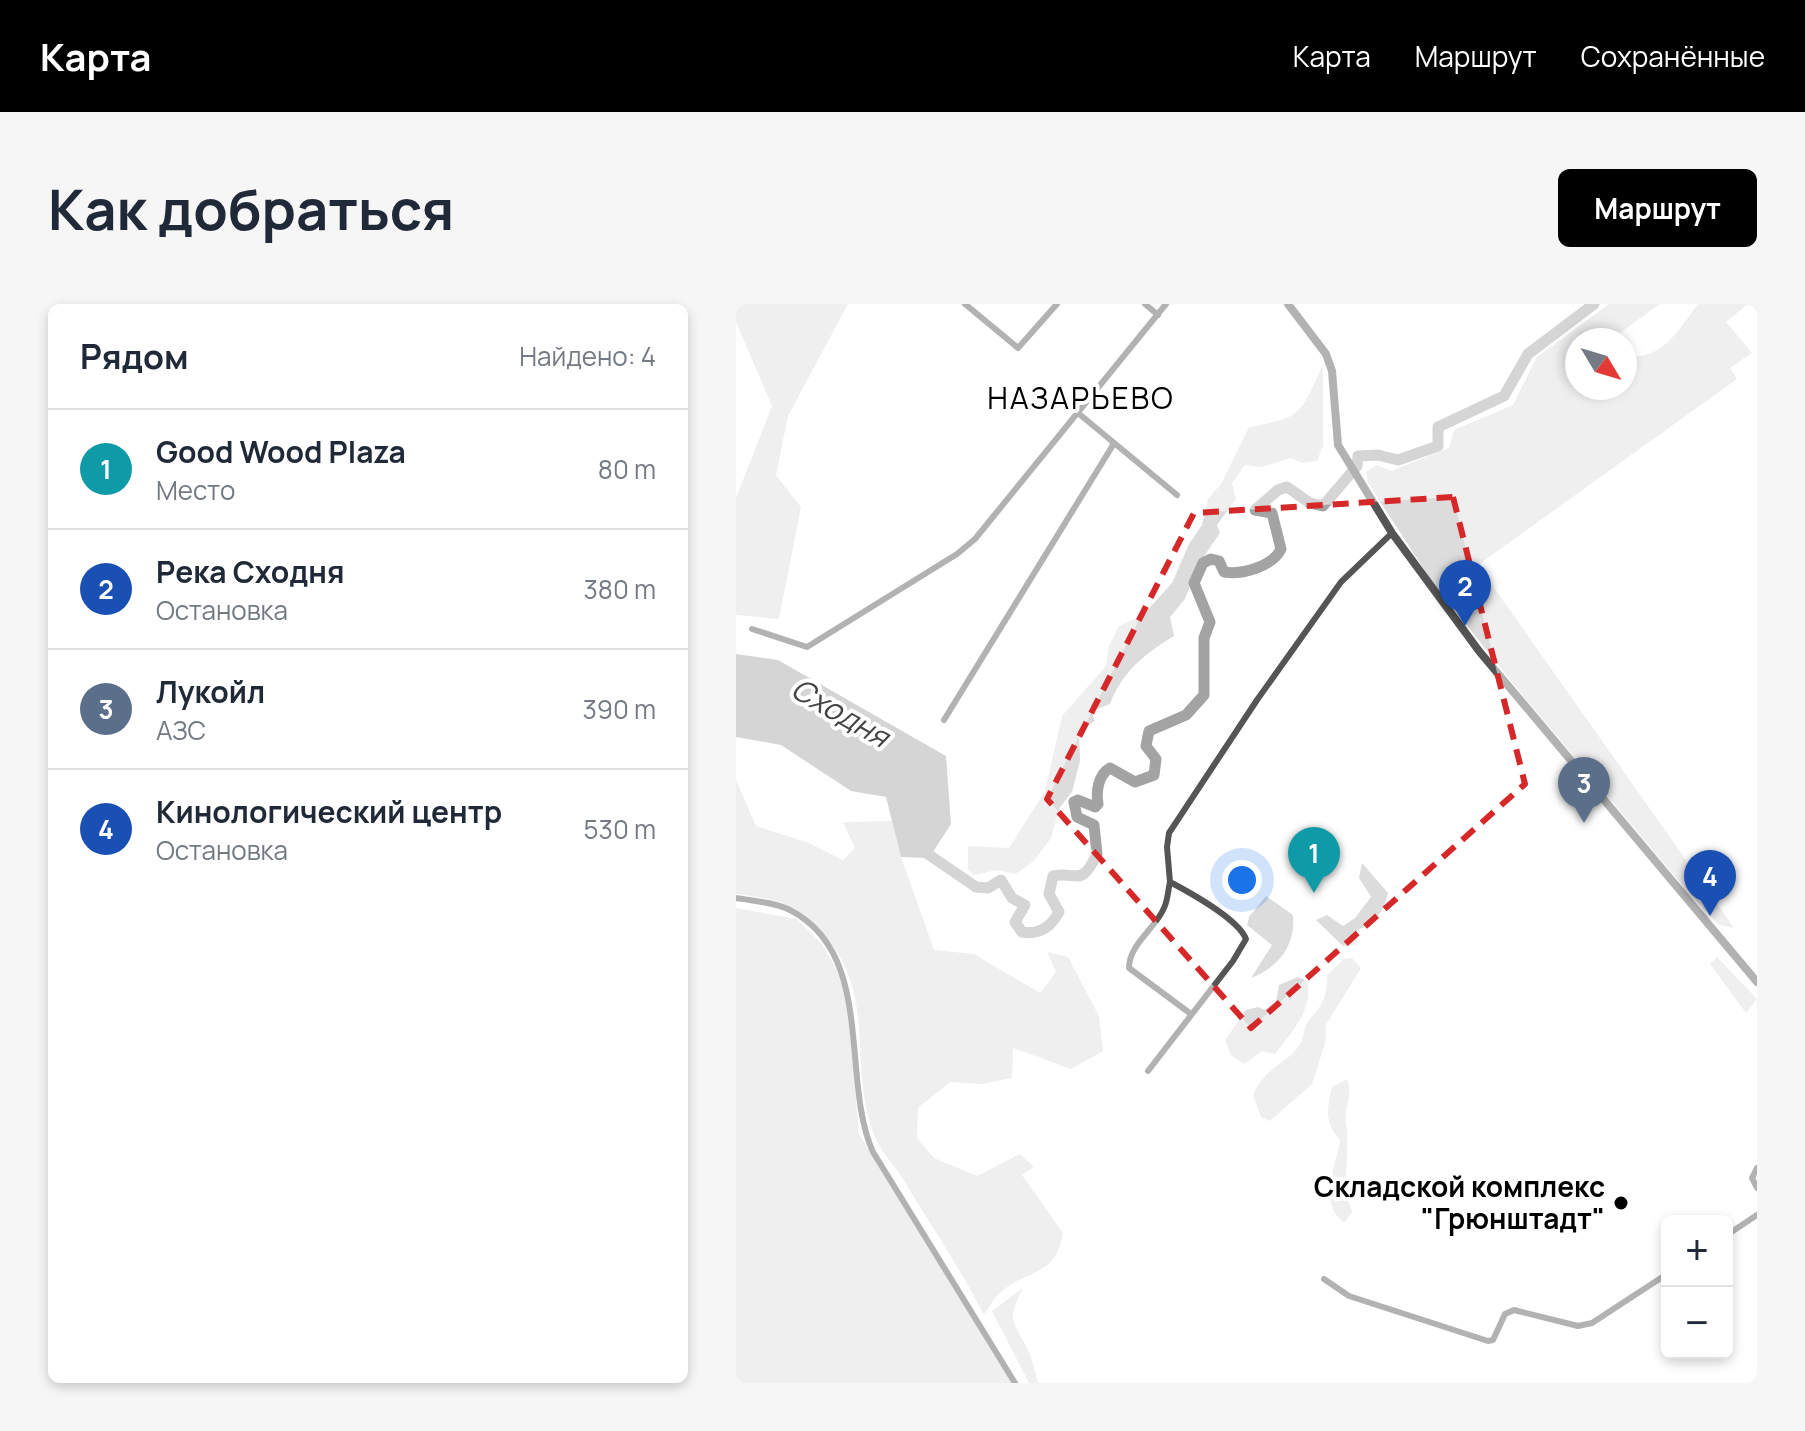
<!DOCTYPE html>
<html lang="ru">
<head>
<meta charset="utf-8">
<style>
	:root { --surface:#fff; --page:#f6f6f7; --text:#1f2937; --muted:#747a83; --line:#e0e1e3; --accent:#000 }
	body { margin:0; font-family:Manrope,sans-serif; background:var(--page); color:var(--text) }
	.controls { position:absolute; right:24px; bottom:24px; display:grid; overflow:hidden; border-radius:12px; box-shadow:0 4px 12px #0003 }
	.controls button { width:72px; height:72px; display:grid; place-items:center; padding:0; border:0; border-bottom:2px solid var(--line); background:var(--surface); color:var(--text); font:40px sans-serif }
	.compass { position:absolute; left:829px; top:24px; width:72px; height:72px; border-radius:50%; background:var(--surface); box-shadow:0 4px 12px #0003; rotate:128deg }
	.you { position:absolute; left:506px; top:576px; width:28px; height:28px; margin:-20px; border:6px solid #fff; border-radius:50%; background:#1a73e8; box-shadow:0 0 0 12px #1a73e833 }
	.badge { display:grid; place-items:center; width:52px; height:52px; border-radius:50%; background:var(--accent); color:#fff; font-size:26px; font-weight:700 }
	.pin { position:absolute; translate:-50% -66px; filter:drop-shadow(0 2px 4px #0008) }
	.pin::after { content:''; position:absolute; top:42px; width:28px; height:24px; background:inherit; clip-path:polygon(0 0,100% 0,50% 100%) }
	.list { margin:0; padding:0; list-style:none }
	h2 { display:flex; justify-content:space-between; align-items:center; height:104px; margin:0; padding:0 32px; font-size:34px }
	h2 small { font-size:26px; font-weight:400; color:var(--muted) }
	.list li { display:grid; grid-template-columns:52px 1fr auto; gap:24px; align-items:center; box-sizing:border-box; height:120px; padding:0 32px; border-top:2px solid var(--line) }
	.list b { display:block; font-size:30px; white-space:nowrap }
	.list p { margin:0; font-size:26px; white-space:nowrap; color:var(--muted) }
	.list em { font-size:26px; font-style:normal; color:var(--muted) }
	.map { position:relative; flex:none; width:1021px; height:1079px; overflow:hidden; border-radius:12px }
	header { display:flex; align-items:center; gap:48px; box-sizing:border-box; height:112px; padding:0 40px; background:var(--accent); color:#fff }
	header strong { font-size:38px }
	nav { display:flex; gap:44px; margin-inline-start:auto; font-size:28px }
	.intro { display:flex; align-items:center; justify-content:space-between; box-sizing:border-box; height:192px; padding:0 48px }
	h1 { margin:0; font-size:56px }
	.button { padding:20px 36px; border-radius:12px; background:var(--accent); color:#fff; font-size:28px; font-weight:700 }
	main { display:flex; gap:48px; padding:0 48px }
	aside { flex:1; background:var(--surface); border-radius:12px; box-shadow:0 4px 12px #0003 }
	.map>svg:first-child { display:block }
	.green { fill:#dcdcdc }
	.water { fill:#a3a3a3 }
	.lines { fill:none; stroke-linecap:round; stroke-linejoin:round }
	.river { stroke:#a3a3a3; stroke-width:11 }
	.minor { stroke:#555; stroke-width:6 }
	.tertiary { stroke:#555; stroke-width:8 }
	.marked { fill:none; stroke:#d62828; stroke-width:6; stroke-dasharray:16 10; stroke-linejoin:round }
	.poi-dot { fill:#000; stroke:#fff; stroke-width:3 }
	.labels { text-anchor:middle; stroke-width:8; stroke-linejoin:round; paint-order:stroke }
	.poi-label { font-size:28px; font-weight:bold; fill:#000; stroke:#fff; text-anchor:end }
	.neighbourhood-label { font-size:30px; letter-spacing:2px; fill:#000; stroke:#fff }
	.water-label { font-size:30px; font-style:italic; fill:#444; stroke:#fff }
</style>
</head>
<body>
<header>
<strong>Карта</strong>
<nav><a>Карта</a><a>Маршрут</a><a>Сохранённые</a></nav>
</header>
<div class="intro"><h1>Как добраться</h1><a class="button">Маршрут</a></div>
<main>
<aside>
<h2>Рядом<small>Найдено: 4</small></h2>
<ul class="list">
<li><span class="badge" style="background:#0f9aa8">1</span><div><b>Good Wood Plaza</b><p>Место</p></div><em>80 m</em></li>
<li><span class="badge" style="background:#1a4fb4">2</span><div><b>Река Сходня</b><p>Остановка</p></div><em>380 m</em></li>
<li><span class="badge" style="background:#5c6f8a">3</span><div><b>Лукойл</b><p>АЗС</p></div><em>390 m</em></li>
<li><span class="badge" style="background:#1a4fb4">4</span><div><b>Кинологический центр</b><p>Остановка</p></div><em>530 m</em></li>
</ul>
</aside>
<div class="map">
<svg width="1021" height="1079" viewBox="0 0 1021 1079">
	<rect width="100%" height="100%" fill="#fff"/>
	<g class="green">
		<path d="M0,0H112L52,112L40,171L65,203L43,315L0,311V194L36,102L0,18Z"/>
		<path d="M873,0H924L881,31L882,36H841V84H889V51C926,58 942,26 962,0H1012L990,18L1016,49L994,64L1001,75L742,261L998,624L983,621L958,595L783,387L695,276L632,179L630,168L641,161L655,167L713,144L718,126L777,101L801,53Z"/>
		<path d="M587,61V142L581,157L566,159L555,154L525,163L509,161L496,179L500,195L481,221L484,229L462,261L449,295L434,313L438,332C409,350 387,366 374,400L355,407L359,417L343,426L344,457L336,488L324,503L315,534L298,557L280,570L261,566L238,571L232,566V542L273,544L309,487L326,412L370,362L373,342L383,322L407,311L436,279L453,240L466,221L472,195L485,180L513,123C569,113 563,110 587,61Z"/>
		<path d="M0,476L20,522L73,539L107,556L119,544L107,518L156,517L165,553L198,646L238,650L304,689L320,668L311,648L332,653L363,712L367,747L335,765L277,744L276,774L245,780L214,778L182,804L181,834L198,854L241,872L284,850L298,863L286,871L327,929C320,975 289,964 263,990C257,995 253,1004 248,1011C224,964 194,920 167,875C158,860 147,851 140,835C110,766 143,694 89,632C60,598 44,596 0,590Z"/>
		<path d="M626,559L652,589C647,609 639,619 621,626V640L608,643L580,616L591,611L607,622L619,614L635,593L623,574Z"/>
		<path d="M530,592L557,611C560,641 543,663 515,674L536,641L511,621L513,613Z"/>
		<path d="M0,604L61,615L86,640L110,683L123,830L276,1079H0Z"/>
		<path d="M981,653L1021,695L1010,709L974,660Z"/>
		<path d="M616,654L625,664L590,721V736L576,780L534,817L525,813L517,791C532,759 551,761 564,740C568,733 568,722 573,716C587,700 591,694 591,671L608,655Z"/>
		<path d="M562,673L571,677C578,705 555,729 539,750L526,747L508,760L495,751L489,736L510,706L522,703L529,706L540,697L543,681Z"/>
		<path d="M611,775C618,792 607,803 610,819C615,853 604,874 616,908L608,919C581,897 600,864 604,836C588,817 591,806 596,783Z"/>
		<path d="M287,984C272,1016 274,1013 290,1042C296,1053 299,1067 302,1079H293L256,1007Z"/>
	</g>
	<path class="water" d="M0,350L42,356L210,452L215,520L193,554L165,553L150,493L115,487L45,441L0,433Z"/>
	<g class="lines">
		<path class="river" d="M183,544L240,583L252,584L265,576L276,594L289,601L279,618L286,628C303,631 315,623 323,608L313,590L317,572C342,567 345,584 361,550L358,521L341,513L338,498L342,496L359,503L362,500C360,487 362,471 374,464L399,478L418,471L420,455L410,442L413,427L450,411L468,391V334L474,318L458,279L467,259L475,255L483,257L488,268C507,271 537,262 545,245L536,209L519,206L542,186L551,183L574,199L587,202L621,162L622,152L642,151L662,156L702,142V123L768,92L792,50L858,0"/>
		<g class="minor">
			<path d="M229,0L282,44L321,0"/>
			<path d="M409,0L422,11"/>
			<path d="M342,109L441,191"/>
			<path d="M16,325L71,343L221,250L239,235L430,0"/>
			<path d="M208,416L377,141"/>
			<path d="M434,578C432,586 432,596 428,604C420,624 393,640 393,664L455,710"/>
			<path d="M0,594C17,597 38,598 54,606C140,650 104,775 137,848L279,1079"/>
			<path d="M412,767L497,657L510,635C502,615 453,588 434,578L431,543L433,529L521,396L605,278L656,229"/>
			<path d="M1021,864L1016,874L1021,884"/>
			<path d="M991,931L1021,911"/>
			<path d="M588,975L613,992L752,1037L757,1036L769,1010L778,1006L842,1022L856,1019L931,970"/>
		</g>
		<path class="tertiary" d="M552,0L590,50L596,67L602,141L656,229L743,347L1021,678"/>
	</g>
	<path d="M0 0H1021V1079H0ZM717,193L789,480L515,724L311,495L458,209Z" fill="#fff" fill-opacity=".55" fill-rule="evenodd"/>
	<path class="marked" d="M717,193L789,480L515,724L311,495L458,209Z"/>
	<circle class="poi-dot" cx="885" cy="899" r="8"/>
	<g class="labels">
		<g class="poi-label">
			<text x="869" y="893">Складской комплекс<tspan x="869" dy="32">"Грюнштадт"</tspan></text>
		</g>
		<g class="neighbourhood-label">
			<text x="345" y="105">НАЗАРЬЕВО</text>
		</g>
		<g class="water-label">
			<text transform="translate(104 409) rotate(30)" y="10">Сходня</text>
		</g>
	</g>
</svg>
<div class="controls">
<button>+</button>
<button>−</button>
</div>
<svg class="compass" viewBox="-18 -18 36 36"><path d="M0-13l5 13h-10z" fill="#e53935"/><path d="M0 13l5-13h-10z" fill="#747a83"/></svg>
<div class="you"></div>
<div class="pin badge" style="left:578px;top:589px;background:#0f9aa8">1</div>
<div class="pin badge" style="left:729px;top:322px;background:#1a4fb4">2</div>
<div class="pin badge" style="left:848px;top:519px;background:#5c6f8a">3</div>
<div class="pin badge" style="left:974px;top:612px;background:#1a4fb4">4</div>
</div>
</main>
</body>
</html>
